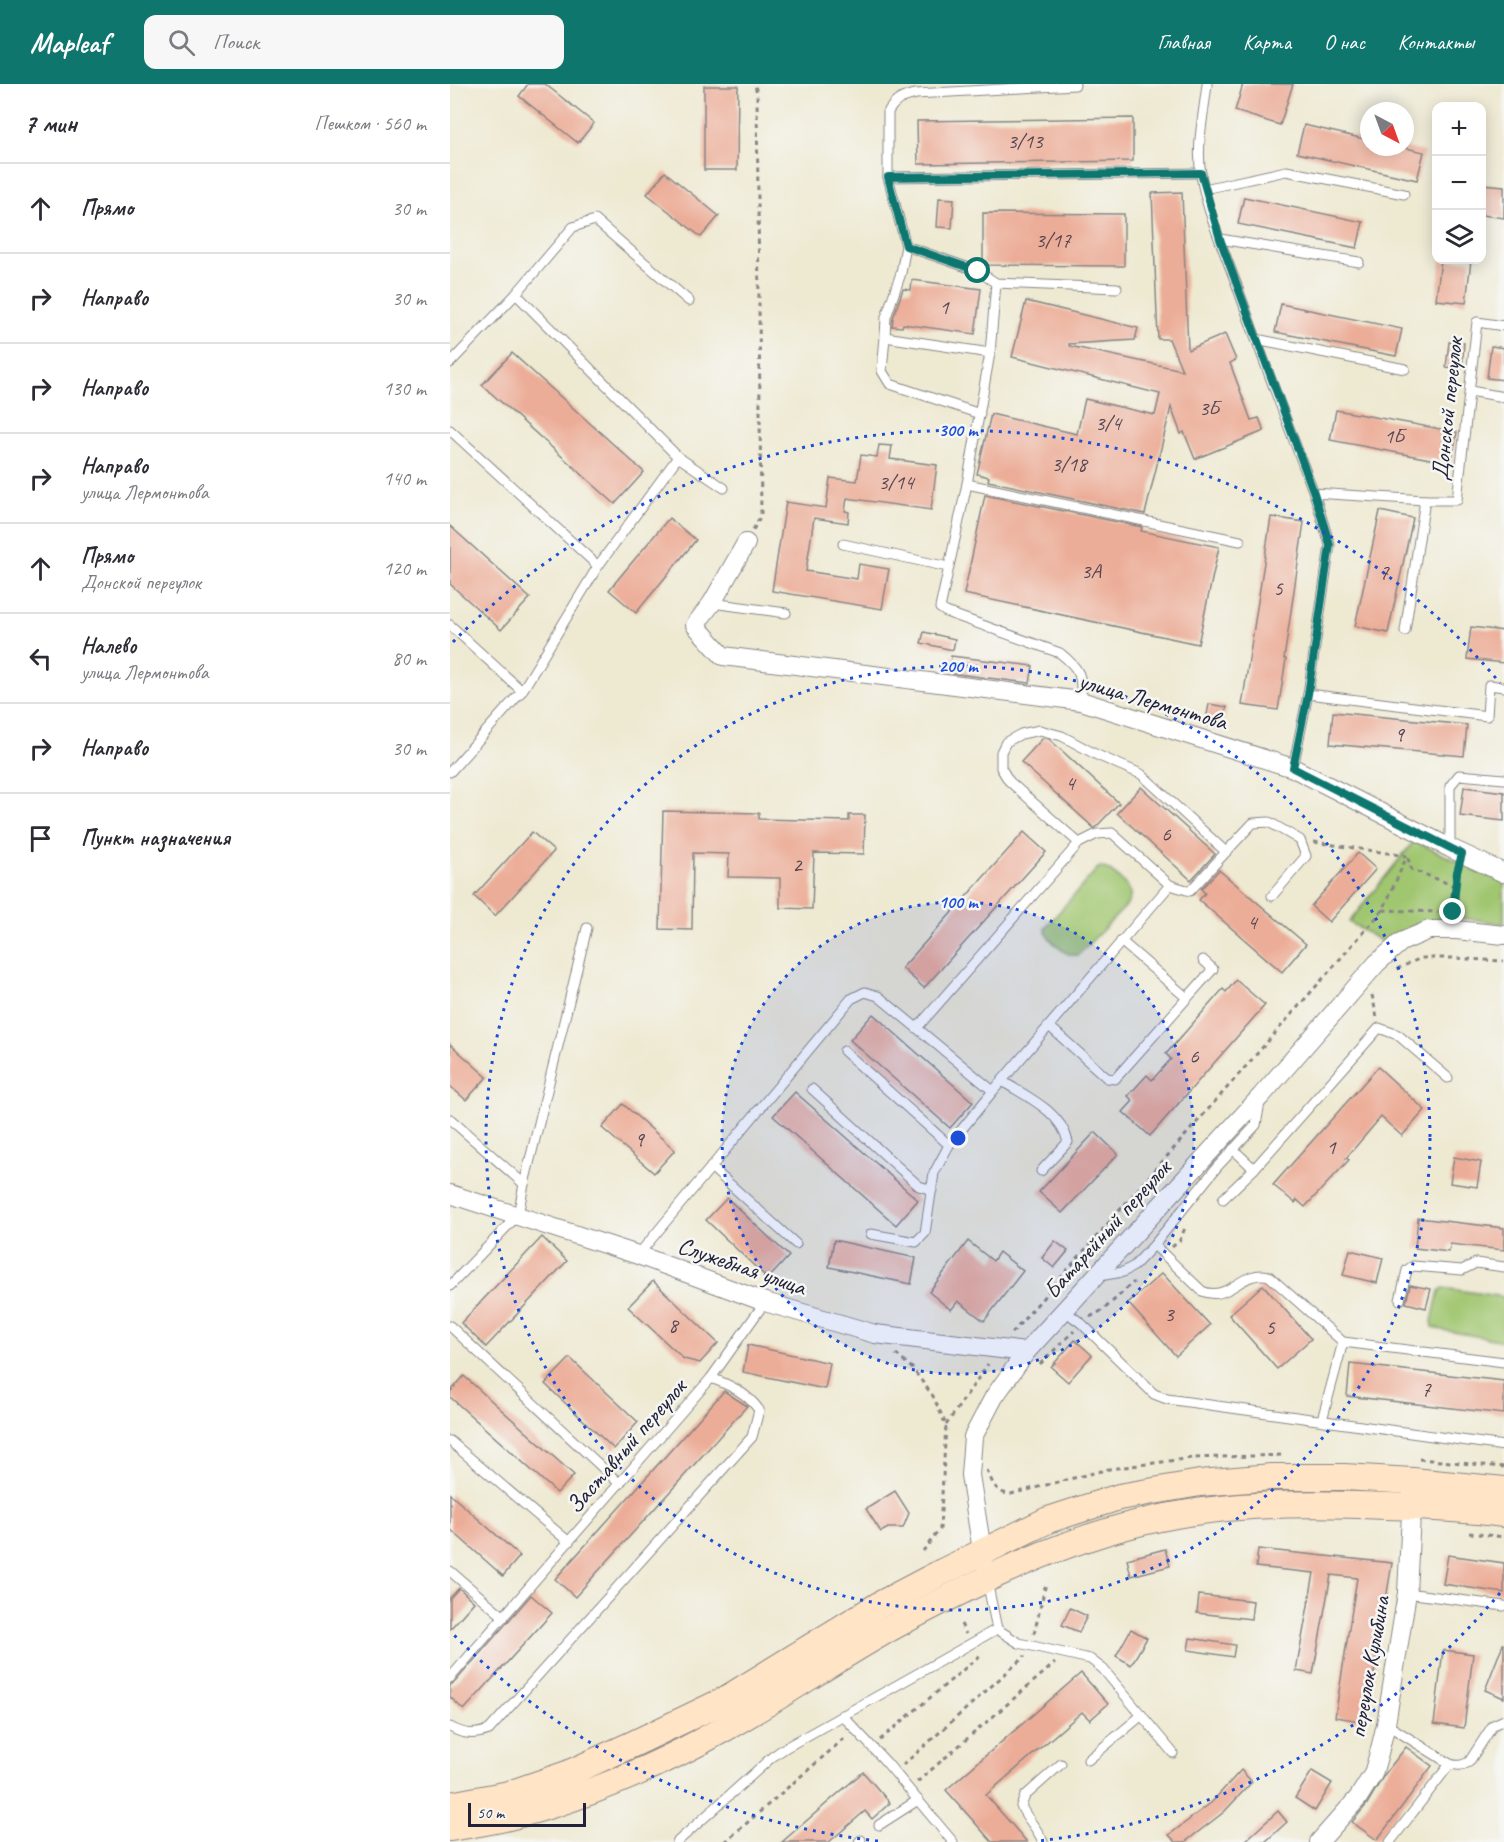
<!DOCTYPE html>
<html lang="ru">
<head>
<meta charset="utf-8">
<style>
	:root { --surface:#fff; --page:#f7f7f7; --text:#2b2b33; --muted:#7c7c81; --line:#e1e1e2; --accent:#0f766e }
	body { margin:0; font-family:Caveat,sans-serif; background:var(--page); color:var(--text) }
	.controls { position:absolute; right:18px; top:18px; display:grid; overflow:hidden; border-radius:12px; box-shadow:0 3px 15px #0003 }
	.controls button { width:54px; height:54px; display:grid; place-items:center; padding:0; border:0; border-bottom:2px solid var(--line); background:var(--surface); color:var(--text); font:30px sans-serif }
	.compass { position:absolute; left:910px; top:18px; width:54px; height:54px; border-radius:50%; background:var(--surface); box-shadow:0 3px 15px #0003; rotate:139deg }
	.scale { position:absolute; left:18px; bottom:15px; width:118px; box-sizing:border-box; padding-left:6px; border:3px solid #22223b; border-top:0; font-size:16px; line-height:21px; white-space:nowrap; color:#22223b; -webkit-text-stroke:4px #f6f6f2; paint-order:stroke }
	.stop { position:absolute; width:18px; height:18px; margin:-14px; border:4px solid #0f766e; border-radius:50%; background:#fff }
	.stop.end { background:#0f766e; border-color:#fff; box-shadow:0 2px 6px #0008 }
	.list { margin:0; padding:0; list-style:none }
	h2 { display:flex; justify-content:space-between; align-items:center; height:78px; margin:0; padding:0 24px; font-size:26px }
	h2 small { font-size:20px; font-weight:400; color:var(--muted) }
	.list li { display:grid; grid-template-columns:39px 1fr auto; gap:18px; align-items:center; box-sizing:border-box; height:90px; padding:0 24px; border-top:2px solid var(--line) }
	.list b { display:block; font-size:22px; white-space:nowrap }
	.list p { margin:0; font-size:20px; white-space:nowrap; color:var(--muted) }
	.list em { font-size:20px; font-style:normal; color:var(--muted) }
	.icon { flex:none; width:33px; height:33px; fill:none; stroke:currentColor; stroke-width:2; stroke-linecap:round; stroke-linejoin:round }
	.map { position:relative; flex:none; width:1054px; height:1758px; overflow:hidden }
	header { display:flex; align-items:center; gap:36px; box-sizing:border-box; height:84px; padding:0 30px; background:var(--accent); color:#fff }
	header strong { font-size:28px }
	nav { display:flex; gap:33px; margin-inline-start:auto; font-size:21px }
	.search { width:420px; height:54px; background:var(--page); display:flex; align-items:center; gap:15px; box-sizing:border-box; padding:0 21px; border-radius:12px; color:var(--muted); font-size:22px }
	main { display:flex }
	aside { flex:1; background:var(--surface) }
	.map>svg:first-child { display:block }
	.green { fill:#a0c670; stroke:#617456; stroke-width:1.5 }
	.building { fill:#ecad98 }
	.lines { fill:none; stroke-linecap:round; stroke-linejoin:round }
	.service-casing { stroke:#888686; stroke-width:11 }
	.minor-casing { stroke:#888686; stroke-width:20 }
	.secondary-casing { stroke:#888686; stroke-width:28 }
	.path { stroke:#888686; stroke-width:3; stroke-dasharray:4.5 4.5; stroke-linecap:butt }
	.service { stroke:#fff; stroke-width:9 }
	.minor { stroke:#fff; stroke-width:18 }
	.secondary { stroke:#ffe4c6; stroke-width:26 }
	.route { stroke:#0f766e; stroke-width:8 }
	.ring { fill:none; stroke:#1d4ed8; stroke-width:3; stroke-dasharray:3 6 }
	.labels { text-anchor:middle; stroke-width:5; stroke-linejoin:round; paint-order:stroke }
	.number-label { font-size:21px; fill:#544552 }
	.street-label { font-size:24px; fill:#22223b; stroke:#f6f6f2 }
	.centre { fill:#1d4ed8; stroke:#f6f6f2; stroke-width:3 }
	.ring-label { font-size:18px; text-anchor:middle; font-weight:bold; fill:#1d4ed8; stroke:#f6f6f2; stroke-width:5; stroke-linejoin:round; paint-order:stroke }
</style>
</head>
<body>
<header>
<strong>Mapleaf</strong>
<div class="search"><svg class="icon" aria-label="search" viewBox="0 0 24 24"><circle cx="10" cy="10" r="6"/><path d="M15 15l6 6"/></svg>Поиск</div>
<nav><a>Главная</a><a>Карта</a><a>О нас</a><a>Контакты</a></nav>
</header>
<main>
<aside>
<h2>7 мин<small>Пешком · 560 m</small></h2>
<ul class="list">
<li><svg class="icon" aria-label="ahead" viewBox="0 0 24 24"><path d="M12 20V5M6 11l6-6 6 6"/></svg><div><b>Прямо</b></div><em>30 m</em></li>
<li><svg class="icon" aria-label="right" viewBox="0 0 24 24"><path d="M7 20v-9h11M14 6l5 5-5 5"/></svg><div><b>Направо</b></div><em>30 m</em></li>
<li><svg class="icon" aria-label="right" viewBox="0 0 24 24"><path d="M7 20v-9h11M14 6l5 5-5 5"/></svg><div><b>Направо</b></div><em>130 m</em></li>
<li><svg class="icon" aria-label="right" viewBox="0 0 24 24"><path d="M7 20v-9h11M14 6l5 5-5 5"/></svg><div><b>Направо</b><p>улица Лермонтова</p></div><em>140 m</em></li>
<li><svg class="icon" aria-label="ahead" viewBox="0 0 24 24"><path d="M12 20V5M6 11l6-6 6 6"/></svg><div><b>Прямо</b><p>Донской переулок</p></div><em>120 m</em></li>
<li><svg class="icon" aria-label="left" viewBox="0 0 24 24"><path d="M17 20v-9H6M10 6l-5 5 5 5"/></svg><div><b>Налево</b><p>улица Лермонтова</p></div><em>80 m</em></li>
<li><svg class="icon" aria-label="right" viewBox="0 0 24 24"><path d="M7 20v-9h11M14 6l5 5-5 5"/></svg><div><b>Направо</b></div><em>30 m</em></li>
<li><svg class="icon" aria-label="arrive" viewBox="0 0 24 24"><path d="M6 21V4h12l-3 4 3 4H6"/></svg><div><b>Пункт назначения</b></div></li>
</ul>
</aside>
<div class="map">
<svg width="1054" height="1758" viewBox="0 0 1054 1758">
	<rect width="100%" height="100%" fill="#f6f6f2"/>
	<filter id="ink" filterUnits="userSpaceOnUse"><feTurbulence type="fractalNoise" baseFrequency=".0167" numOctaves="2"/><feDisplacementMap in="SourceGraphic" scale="12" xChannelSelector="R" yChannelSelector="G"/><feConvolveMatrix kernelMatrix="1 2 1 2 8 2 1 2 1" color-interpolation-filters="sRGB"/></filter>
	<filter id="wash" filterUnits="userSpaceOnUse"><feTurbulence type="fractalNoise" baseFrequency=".008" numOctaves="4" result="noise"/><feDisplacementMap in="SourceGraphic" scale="24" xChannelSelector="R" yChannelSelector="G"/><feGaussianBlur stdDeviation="1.35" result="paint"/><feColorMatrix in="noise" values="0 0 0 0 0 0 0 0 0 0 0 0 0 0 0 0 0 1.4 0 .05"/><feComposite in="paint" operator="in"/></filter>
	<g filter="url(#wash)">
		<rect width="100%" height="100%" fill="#eee9d1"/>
		<g class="green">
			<path d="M964,757L1054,799V840C1037,838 1018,833 1001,834C977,835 954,845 936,860L899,838Z"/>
			<path d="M651,783C660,785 678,800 680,809C681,814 679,818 676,822L628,871C616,874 597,855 595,844L648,784Z"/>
			<path d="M993,1204L1054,1213V1257L992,1246L983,1243L982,1237L989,1207Z"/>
		</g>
		<g id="blocks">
			<g class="building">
				<path d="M78,0H95L144,39L128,59L69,12Z"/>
				<path d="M793,0H843L830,41L785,27Z"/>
				<path d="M254,2H288L287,86H254Z"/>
				<path d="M683,34V77L468,80L467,37Z"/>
				<path d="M854,41L919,56V63H951L974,68L967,96L847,69Z"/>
				<path d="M215,88L269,132L251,153L197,110Z"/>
				<path d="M1032,100L1054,102V134L1032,131Z"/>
				<path d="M732,108L738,266L775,250L786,276L780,279L801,336L809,334L814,347L745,375L734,348L731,350L721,323L695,430L538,397L539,393L527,390L541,330L627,350L635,315L705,331L710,310L562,273L576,217L688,244L685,256L619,260V262L732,286L719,255H708L702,109Z"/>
				<path d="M794,113L913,138L907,164L788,140Z"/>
				<path d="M489,114L504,115L502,144L487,143Z"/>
				<path d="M533,129L674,130V182L533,181Z"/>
				<path d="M991,176H1021L1016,219L986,216Z"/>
				<path d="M462,196L531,205L525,250L453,240L452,243L442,242L443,234L453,205L461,206Z"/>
				<path d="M831,220L952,245L946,272L825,248Z"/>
				<path d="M999,258L1014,259L1012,285L996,283Z"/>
				<path d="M1041,262L1054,264V296L1037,294Z"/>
				<path d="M62,269L194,388L165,420L32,301Z"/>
				<path d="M886,326L1007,348L1001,379L880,356Z"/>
				<path d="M429,361L442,362L440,375L487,381L481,426L397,414L395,427L399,428L398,439L364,434L356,487L407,495L409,480L439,485L432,525L322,507L336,418L376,424L380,394L407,397L411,371L427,373Z"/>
				<path d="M535,411L692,443L691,447L769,463L748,560L514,510Z"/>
				<path d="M930,427L963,434L938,549L905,542Z"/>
				<path d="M821,433L854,438L834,575H836L828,626L792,621Z"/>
				<path d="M219,434L246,456L186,529L159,506Z"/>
				<path d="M0,442L80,514L51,546L0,500Z"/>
				<path d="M1021,543L1054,547V579L1017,575Z"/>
				<path d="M474,548L505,555L503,566L471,559Z"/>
				<path d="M501,572L583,582L580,599L499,589Z"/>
				<path d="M759,620L777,623L772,644L755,641Z"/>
				<path d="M883,628L1017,641L1014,672L880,660Z"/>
				<path d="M593,654L599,655L669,719L646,743L644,744L571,678Z"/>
				<path d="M691,703L765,770L741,796L667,729Z"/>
				<path d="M1014,703L1054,708V737L1010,732Z"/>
				<path d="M213,727L309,729V735L399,737V731H415L414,770L364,769L362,825L330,824V794L278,793L279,770L243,769L242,846L210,845Z"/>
				<path d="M82,748L104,767L45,832L24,812Z"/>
				<path d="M574,748L596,768L474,904L452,884Z"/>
				<path d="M908,769L926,785L879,838L861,822Z"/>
				<path d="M769,786L856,860L832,888L749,816L755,809L751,805Z"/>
				<path d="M786,896L815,921L700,1052L673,1028L683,1017L678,1012L697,991L702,996L721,975L716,970L773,905L776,908Z"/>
				<path d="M423,930L523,1018L500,1044L400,956Z"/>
				<path d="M0,960L37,993L16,1016L0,1002Z"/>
				<path d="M928,983L975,1026L952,1052L931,1033L896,1074L899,1076L855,1123L847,1116L845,1119L823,1101Z"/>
				<path d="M345,1008L468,1116L446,1141L323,1032Z"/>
				<path d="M173,1020L225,1066L204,1089L152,1044Z"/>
				<path d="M645,1048L668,1070L612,1129L589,1108Z"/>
				<path d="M1004,1073L1031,1078L1027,1103L1000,1099Z"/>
				<path d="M277,1114L339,1172L318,1195L256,1136Z"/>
				<path d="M968,1134L1054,1144V1166L1000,1160L999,1168L965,1164Z"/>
				<path d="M92,1153L117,1177L36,1263L11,1239Z"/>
				<path d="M384,1156L466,1174L461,1200L379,1183Z"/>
				<path d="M518,1157L543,1177L549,1168L573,1187L534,1237L508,1217L501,1226L479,1208Z"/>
				<path d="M605,1157L618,1167L604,1184L592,1174Z"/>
				<path d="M900,1166L933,1174L927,1199L893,1191Z"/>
				<path d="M712,1189L760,1241L726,1272L678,1219Z"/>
				<path d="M203,1197L268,1259L250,1279L234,1275L178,1223Z"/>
				<path d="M813,1201L861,1255L827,1285L779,1231Z"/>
				<path d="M960,1201L981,1205L976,1224L956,1219Z"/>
				<path d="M625,1256L642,1271L618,1298L601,1283Z"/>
				<path d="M298,1261L380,1279L375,1305L293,1288Z"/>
				<path d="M120,1274L188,1338L164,1365L95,1300Z"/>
				<path d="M900,1280L1054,1297V1330L897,1312Z"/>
				<path d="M14,1292L124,1391L107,1409L0,1313V1308Z"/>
				<path d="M274,1307L297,1322L125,1513L105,1495Z"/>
				<path d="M445,1407L459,1429L453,1444H438L431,1448L416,1425Z"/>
				<path d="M0,1410L70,1472L53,1492L0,1445Z"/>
				<path d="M715,1465L720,1482L681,1492L677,1475Z"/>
				<path d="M808,1465L942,1479L916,1638L885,1633L907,1494L881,1491L863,1590L846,1587L864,1489L806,1483Z"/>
				<path d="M998,1471L1054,1479V1509L993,1500Z"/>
				<path d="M9,1504L24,1518L0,1545V1514Z"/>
				<path d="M81,1511L102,1529L14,1626L0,1613V1601L5,1598Z"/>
				<path d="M749,1511L803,1517L801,1535L747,1529Z"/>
				<path d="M620,1524L637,1532L629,1548L612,1541Z"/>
				<path d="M681,1545L697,1554L681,1581L666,1572Z"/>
				<path d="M740,1554L785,1561L783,1573L738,1566Z"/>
				<path d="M1053,1560H1054V1614L1035,1606Z"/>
				<path d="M993,1566L1023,1570L1014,1644L984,1640Z"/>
				<path d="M631,1589L658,1620L640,1636L632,1628L536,1711L577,1758H542L496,1706Z"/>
				<path d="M956,1663L982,1682L927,1756L902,1738L917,1720L934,1691Z"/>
				<path d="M791,1686L802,1698L774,1728L735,1758H726L719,1751L762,1718Z"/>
				<path d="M862,1687L882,1699L865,1727L845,1714Z"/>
				<path d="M413,1688L440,1719L422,1735L415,1727L379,1758H332Z"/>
				<path d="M828,1727L837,1738L815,1758H794Z"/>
			</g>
		</g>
	</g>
	<g filter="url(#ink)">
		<use href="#blocks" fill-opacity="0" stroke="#888686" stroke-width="1.5"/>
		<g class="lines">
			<defs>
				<g id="service">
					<path d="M757,0C754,29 746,61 751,91C756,125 774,167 786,199C811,270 837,339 864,409"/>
					<path d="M438,93L751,89"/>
					<path d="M754,105L836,87L954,110"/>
					<path d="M770,155L909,178"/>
					<path d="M456,162L528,187L546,199L667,204"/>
					<path d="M546,199L540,269L517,400L490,524L496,528L610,569C631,586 632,591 631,617"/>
					<path d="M66,210L228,373"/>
					<path d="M435,253L432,287L440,300L530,330"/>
					<path d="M806,255L955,285"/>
					<path d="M540,269L435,253L436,233L451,189L456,162L438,93V28C445,16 452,13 466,10L625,1"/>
					<path d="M0,279L66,210L123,143L145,136L239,217"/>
					<path d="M1020,307L1054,313"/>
					<path d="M0,346L148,482"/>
					<path d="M517,400L790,457"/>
					<path d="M393,460L498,483"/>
					<path d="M262,519L336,529"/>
					<path d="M0,541L72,607"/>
					<path d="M955,547L975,416"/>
					<path d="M858,610L1037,632L1039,601L1054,603"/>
					<path d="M843,684L858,610L880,461L864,409L975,416H1007L1027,238L1054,242"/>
					<path d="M0,688L72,607L148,482L228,373L274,404"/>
					<path d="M629,759L559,697L551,684V668L556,658L571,650L590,646L612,652L647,671L691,690L776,768L740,807L720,801"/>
					<path d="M1000,764V702L1009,691L1054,695"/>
					<path d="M776,768L803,739L819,738L850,756L856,772L822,812"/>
					<path d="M671,857L737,914"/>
					<path d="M599,942L657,994L665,995L763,885L753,876"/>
					<path d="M394,967L499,1061"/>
					<path d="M552,997C577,1013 611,1027 618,1058L591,1087"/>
					<path d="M362,1005L469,1102L482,1106"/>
					<path d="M0,1035L74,1100"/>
					<path d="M261,1083L346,1160"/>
					<path d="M804,1085L929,944L948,951L998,994"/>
					<path d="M773,1115L804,1085L783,1065"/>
					<path d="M421,1150L466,1158L475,1149L484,1089L499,1061L543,1007L720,801L662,749L647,750L629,759L467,944"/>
					<path d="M704,1161L752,1207C779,1219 791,1185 819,1192L893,1258L872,1336"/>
					<path d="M188,1171L401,915L415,908L428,912L543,1007"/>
					<path d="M649,1192L673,1188L684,1182L704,1161L767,1083L806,1041L810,1018"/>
					<path d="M0,1202L68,1131L74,1100L137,844"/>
					<path d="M950,1216L957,1186L963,1182L1012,1186L1026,1179L1054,1183"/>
					<path d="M615,1227L631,1239L704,1310L717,1315L1054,1362"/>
					<path d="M0,1242L170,1400"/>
					<path d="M893,1258L1054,1278"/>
					<path d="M0,1357L119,1458"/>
					<path d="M0,1487L54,1533"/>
					<path d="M537,1497L547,1545"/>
					<path d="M957,1509L1054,1522"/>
					<path d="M547,1545L569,1559L640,1575L653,1585L723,1669"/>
					<path d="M0,1594L261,1294L315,1218"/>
					<path d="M392,1631L436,1678L503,1758"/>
					<path d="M936,1640L1000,1680C1008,1682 1012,1682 1019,1678L1043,1641L1054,1636"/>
					<path d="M0,1643C14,1651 25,1651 39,1646L302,1353L309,1326C297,1309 280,1301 261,1294"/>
					<path d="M638,1676L692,1631"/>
					<path d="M429,1741L468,1716"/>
					<path d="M227,1758L322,1673L335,1664L547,1545"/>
					<path d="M409,1758L411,1756"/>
					<path d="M593,1758C588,1745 577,1735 571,1722L575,1712L611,1680"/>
					<path d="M940,1758L1000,1680"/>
				</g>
				<g id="minor">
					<path d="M296,459L262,519L245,541L273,572L631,617L843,684L1000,764L1054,789"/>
					<path d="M0,1110L188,1171L315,1218L425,1250L576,1268"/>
					<path d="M534,1479L520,1391L523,1353L544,1313L576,1268L811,1012L927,879L951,858L979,846H1006L1054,851"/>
					<path d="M869,1758L908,1714L923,1690L929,1669L936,1640L957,1509L962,1410"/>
				</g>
				<g id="secondary">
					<path d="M0,1721L59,1710L117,1690L183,1660L273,1617L429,1521L492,1488L598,1436L669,1413L750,1399L822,1393H894L963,1397L1054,1406"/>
					<path d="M0,1744C22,1740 45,1737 67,1731C138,1712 206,1683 270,1647C329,1614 385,1575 444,1542C519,1502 595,1464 677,1442C761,1419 849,1418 936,1422C975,1423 1015,1425 1054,1430"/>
				</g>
			</defs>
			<use href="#service" class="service-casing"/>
			<use href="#minor" class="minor-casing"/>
			<use href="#secondary" class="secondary-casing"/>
			<g class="path">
				<path d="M303,446L311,431L307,11L305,0"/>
				<path d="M864,758L957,772"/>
				<path d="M958,774L961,785L1005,802"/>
				<path d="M933,826L988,828"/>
				<path d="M1001,828H1003L1007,786"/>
				<path d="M947,885L971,874H1001L1054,877"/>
				<path d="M922,911L927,934"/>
				<path d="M722,1163L730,1156L735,1144"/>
				<path d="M640,1233L653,1226L684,1198"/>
				<path d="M562,1249L933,826L957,772"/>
				<path d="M446,1270L462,1284L483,1312L496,1341L490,1445L473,1467"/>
				<path d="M590,1280L624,1247"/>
				<path d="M496,1341L538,1280"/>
				<path d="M969,1375L1054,1383"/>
				<path d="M537,1386C542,1398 546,1410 561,1410L659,1385L742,1374L834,1371"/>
				<path d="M1019,1449L1054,1453"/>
				<path d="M511,1540L516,1550"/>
				<path d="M584,1550L596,1499"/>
				<path d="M430,1656L533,1569"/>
				<path d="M453,1681L575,1572"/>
				<path d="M467,1698L605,1579"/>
				<path d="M275,1758L396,1653"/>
			</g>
			<use href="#service" class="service"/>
			<use href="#minor" class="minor"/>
			<use href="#secondary" class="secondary"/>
		</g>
	</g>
	<g class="lines" filter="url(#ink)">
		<path class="route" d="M528,187L456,162L438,93L751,89L770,155L864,409L880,461L858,610L843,684L1012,770L1007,788L1003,828"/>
	</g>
	<circle cx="508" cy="1054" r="236" fill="#1d4ed8" fill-opacity=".12"/>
	<g class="ring">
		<circle cx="508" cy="1054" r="236"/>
		<circle cx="508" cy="1054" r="472"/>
		<path d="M1050 1509A708 708 0 0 1 588 1757M428 1757A708 708 0 0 1 3 1550M3 558A708 708 0 0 1 1050 599"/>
	</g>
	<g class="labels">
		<g class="number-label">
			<text x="575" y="64">3/13</text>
			<text x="603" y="163">3/17</text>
			<text x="494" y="230">1</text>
			<text x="759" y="331">3Б</text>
			<text x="658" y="346">3/4</text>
			<text x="944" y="359">1Б</text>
			<text x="619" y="387">3/18</text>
			<text x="446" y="405">3/14</text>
			<text x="641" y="494">3А</text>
			<text x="934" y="495">7</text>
			<text x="828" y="511">5</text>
			<text x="949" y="657">9</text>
			<text x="620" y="706">4</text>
			<text x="716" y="757">6</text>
			<text x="347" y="788">2</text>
			<text x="802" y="845">4</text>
			<text x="744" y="979">6</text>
			<text x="189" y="1062">9</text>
			<text x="881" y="1070">1</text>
			<text x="719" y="1237">3</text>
			<text x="223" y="1248">8</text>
			<text x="820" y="1250">5</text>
			<text x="976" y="1312">7</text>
		</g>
		<g class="street-label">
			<text transform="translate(997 325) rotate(-84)" y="8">Донской переулок</text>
			<text transform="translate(703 617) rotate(16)" y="8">улица Лермонтова</text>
			<text transform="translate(657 1145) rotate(-48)" y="8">Батарейный переулок</text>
			<text transform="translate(292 1182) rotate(19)" y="8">Служебная улица</text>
			<text transform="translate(176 1362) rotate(-49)" y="8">Заставный переулок</text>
			<text transform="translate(919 1583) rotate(-80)" y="8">переулок Кулибина</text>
		</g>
	</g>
	<circle cx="508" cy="1054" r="9" class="centre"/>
	<g class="ring-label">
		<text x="508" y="352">300 m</text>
		<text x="508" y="588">200 m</text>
		<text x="508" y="824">100 m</text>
	</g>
</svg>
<div class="controls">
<button>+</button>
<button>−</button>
<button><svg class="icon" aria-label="layers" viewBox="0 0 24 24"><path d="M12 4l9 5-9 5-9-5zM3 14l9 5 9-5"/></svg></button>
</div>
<svg class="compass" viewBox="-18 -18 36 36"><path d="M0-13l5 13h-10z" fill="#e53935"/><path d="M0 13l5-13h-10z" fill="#7c7c81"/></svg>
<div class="scale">50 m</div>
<div class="stop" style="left:528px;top:187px"></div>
<div class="stop end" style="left:1003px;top:828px"></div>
</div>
</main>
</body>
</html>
